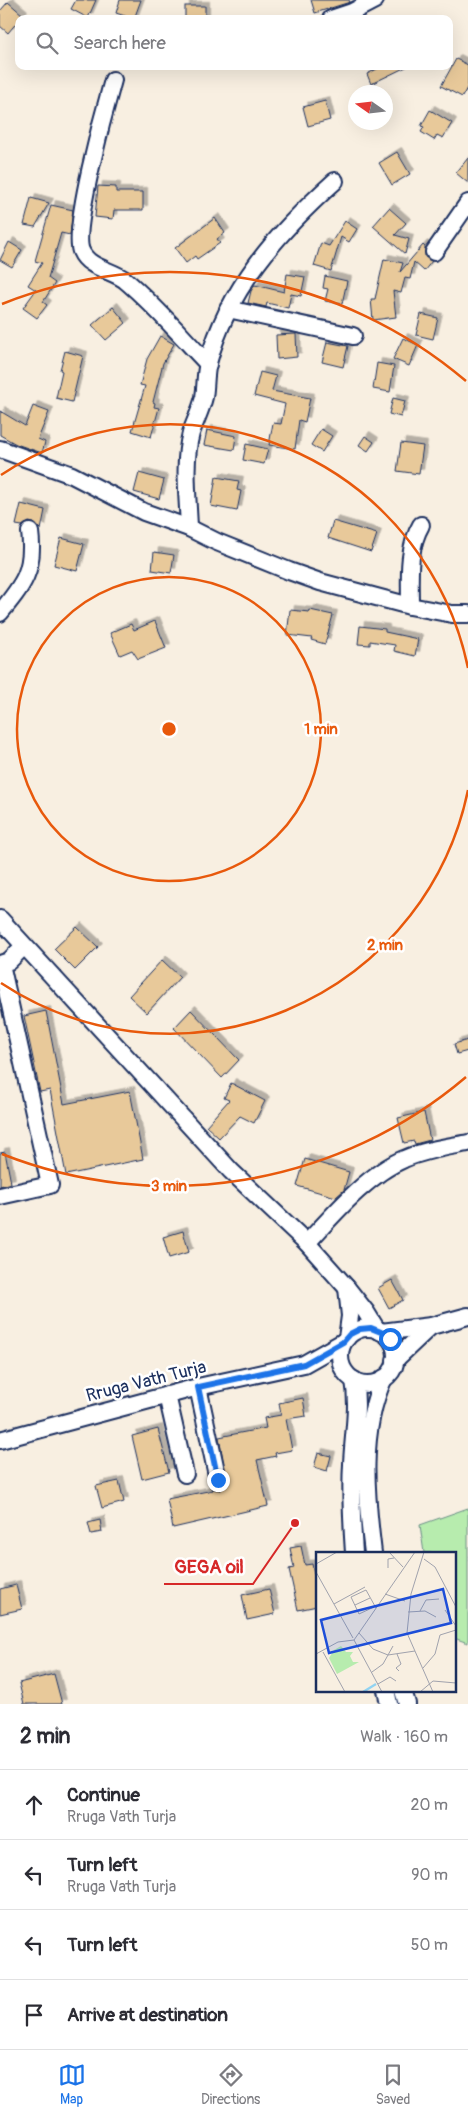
<!DOCTYPE html>
<html lang="en">
<head>
<meta charset="utf-8">
<style>
	:root { --surface:#fff; --page:#f7f7f7; --text:#2b2b33; --muted:#7c7c81; --line:#e1e1e2; --accent:#1a73e8 }
	body { margin:0; font-family:Pangolin,sans-serif; background:var(--page); color:var(--text) }
	.compass { position:absolute; left:348px; top:85px; width:45px; height:45px; border-radius:50%; background:var(--surface); box-shadow:0 5px 20px #0002; rotate:284deg }
	.stop { position:absolute; width:15px; height:15px; margin:-11px; border:4px solid #1a73e8; border-radius:50%; background:#fff }
	.stop.end { background:#1a73e8; border-color:#fff; box-shadow:0 1px 5px #0008 }
	.list { margin:0; padding:0; list-style:none }
	h2 { display:flex; justify-content:space-between; align-items:center; height:65px; margin:0; padding:0 20px; font-size:21px }
	h2 small { font-size:16px; font-weight:400; color:var(--muted) }
	.list li { display:grid; grid-template-columns:32px 1fr auto; gap:15px; align-items:center; box-sizing:border-box; height:70px; padding:0 20px; border-top:1px solid var(--line) }
	.list b { display:block; font-size:19px; white-space:nowrap }
	.list p { margin:0; font-size:16px; white-space:nowrap; color:var(--muted) }
	.list em { font-size:16px; font-style:normal; color:var(--muted) }
	.icon { flex:none; width:28px; height:28px; fill:none; stroke:currentColor; stroke-width:2; stroke-linecap:round; stroke-linejoin:round }
	.map { position:relative; flex:none; width:468px; height:1704px; overflow:hidden }
	.search { position:absolute; background:var(--surface); box-shadow:0 5px 20px #0002; left:15px; right:15px; top:15px; height:55px; display:flex; align-items:center; gap:12px; box-sizing:border-box; padding:0 18px; border-radius:10px; color:var(--muted); font-size:19px }
	.sheet { height:345px; background:var(--surface) }
	nav { display:flex; justify-content:space-around; align-items:center; box-sizing:border-box; height:70px; border-top:1px solid var(--line); background:var(--surface); font-size:14px; color:var(--muted) }
	nav a { display:grid; justify-items:center; gap:2px }
	nav .on { color:var(--accent) }
	.map>svg:first-child { display:block }
	.green { fill:#b7ecae; stroke:#698e86 }
	.building { fill:#e8c99a; stroke:#1b2f5e; filter:url(#shadow) }
	.lines { fill:none; stroke-linecap:round; stroke-linejoin:round }
	.minor-casing { stroke:#1b2f5e; stroke-width:20 }
	.minor { stroke:#fff; stroke-width:16 }
	.route { stroke:#1a73e8; stroke-width:6 }
	.ring { fill:none; stroke:#e8590c; stroke-width:2.5 }
	.labels { text-anchor:middle; stroke-width:5; stroke-linejoin:round; paint-order:stroke }
	.street-label { font-size:18px; fill:#1b2f5e; stroke:#fff }
	.inset-river { fill:none; stroke:#91d3f2; stroke-width:2.5 }
	.inset-road { fill:none; stroke:#a0a2ad; stroke-width:1 }
	.view { fill:#1d4ed8; fill-opacity:0.15; stroke:#1d4ed8; stroke-width:2.5 }
	.inset-edge { fill:none; stroke:#1b2f5e; stroke-width:2.5 }
	.centre { fill:#e8590c; stroke:#fff; stroke-width:2.5 }
	.ring-label { font-size:15px; text-anchor:middle; font-weight:bold; fill:#e8590c; stroke:#fff; stroke-width:5; stroke-linejoin:round; paint-order:stroke }
	.leader { fill:none; stroke:#d62828; stroke-width:2 }
	.callout-dot { fill:#d62828; stroke:#fff; stroke-width:2 }
	.callout-label { font-size:19px; text-anchor:middle; font-weight:bold; fill:#d62828; stroke:#fff; stroke-width:5; stroke-linejoin:round; paint-order:stroke }
</style>
</head>
<body>
<div class="map">
<svg width="468" height="1704" viewBox="0 0 468 1704">
	<defs>
		<filter id="shadow"><feDropShadow dx="4.5" dy="-4.5" stdDeviation="0" flood-color="#0004"/></filter>
	</defs>
	<rect width="100%" height="100%" fill="#f8efe1"/>
	<filter id="ink" filterUnits="userSpaceOnUse"><feTurbulence type="fractalNoise" baseFrequency=".02" numOctaves="2"/><feDisplacementMap in="SourceGraphic" scale="10" xChannelSelector="R" yChannelSelector="G"/><feConvolveMatrix kernelMatrix="1 2 1 2 8 2 1 2 1" color-interpolation-filters="sRGB"/></filter>
	<g filter="url(#ink)">
		<path class="green" d="M468,1508V1643L454,1638V1553H424L420,1525Z"/>
		<g class="building">
			<path d="M76,0H96L88,18L71,9Z"/>
			<path d="M120,0H141L134,19L116,13Z"/>
			<path d="M311,0H349L350,2L315,13Z"/>
			<path d="M8,2L23,15L8,33L0,26V11Z"/>
			<rect x="185" y="6" width="20" height="13"/>
			<path d="M456,59L468,65V86L462,97L441,86Z"/>
			<path d="M383,66H408L371,84L367,74Z"/>
			<path d="M325,101L330,120L308,126L303,107Z"/>
			<path d="M430,110L452,123L443,138L437,135L434,140L421,132L424,127L421,126Z"/>
			<path d="M397,152L410,174L392,185L379,163Z"/>
			<path d="M468,158V183L456,173Z"/>
			<path d="M98,186L116,187V192H143V210H114L113,219L95,217Z"/>
			<path d="M31,198L49,203L35,227L24,225Z"/>
			<path d="M51,205L73,210L70,235L61,233L48,278L55,283L43,302L47,305L37,318L23,308L36,290L28,285L42,263L35,261Z"/>
			<path d="M389,208L406,223L395,235L409,239L405,254L373,226Z"/>
			<path d="M215,218L225,233L217,239L220,243L197,259L195,256L186,263L175,248Z"/>
			<path d="M345,221L357,229L349,242L341,237L331,271L314,266L321,243L329,246Z"/>
			<path d="M9,242L22,250L12,267L0,260Z"/>
			<path d="M423,245L425,247V257L432,261L424,271L414,262L410,279L405,278L401,293L393,291L396,317L373,320L371,299H375L384,259L403,263L400,272Z"/>
			<path d="M287,274L305,277L301,296L291,294L288,308L267,303L266,307L248,303L251,291L255,285L284,292Z"/>
			<path d="M325,276L347,281L342,304L325,301L328,289L323,288Z"/>
			<path d="M113,307L126,323L106,340L92,325Z"/>
			<path d="M421,314L438,318L433,339L416,335Z"/>
			<path d="M296,334L297,357L277,359L276,335Z"/>
			<path d="M160,336L174,344L163,363L153,402L155,403L154,407L159,408L151,437L132,431L145,386L140,385L147,359Z"/>
			<path d="M403,338L418,345L409,366L393,359Z"/>
			<path d="M327,342L348,346L343,367L322,362Z"/>
			<path d="M65,351L83,356L72,402L56,398L62,371L60,370Z"/>
			<path d="M377,363L394,366L390,392L373,389Z"/>
			<path d="M260,372L276,376L272,391L310,398L305,422L299,420L295,449L269,445L273,423L281,424L285,404L254,396Z"/>
			<path d="M393,398L405,401L401,417L389,414Z"/>
			<path d="M33,406L49,412L38,439L45,442L42,453L16,444L0,435V411L25,426Z"/>
			<path d="M321,429L332,436L322,452L311,445Z"/>
			<path d="M207,430L236,436L234,450L204,445Z"/>
			<path d="M365,436L374,442L368,451L359,445Z"/>
			<path d="M401,443L423,446L419,474L397,471Z"/>
			<path d="M246,444L268,449L264,464L243,460Z"/>
			<path d="M139,473L164,480L159,499L134,492Z"/>
			<path d="M216,477L239,481L237,490L241,491L237,511L211,506Z"/>
			<path d="M21,504L45,510L41,530L34,523L29,522L22,526L16,525Z"/>
			<path d="M333,521L377,534L371,552L328,538Z"/>
			<path d="M61,538L84,544L77,571L54,565Z"/>
			<path d="M154,552L174,555L171,573L152,570Z"/>
			<path d="M290,610L309,612L310,610L333,615L325,644L311,640L312,638L287,635Z"/>
			<path d="M155,621L166,648L138,659L132,650L120,655L110,633L131,624L134,630Z"/>
			<path d="M360,626L385,629V632L418,639L415,656L394,651L395,645L370,641V645L358,644Z"/>
			<path d="M77,927L98,947L75,970L54,949Z"/>
			<path d="M162,960L180,977L147,1013L129,996Z"/>
			<path d="M191,1010L239,1060L222,1078L174,1028Z"/>
			<path d="M46,1011L64,1104L130,1091L143,1159L66,1175L50,1090L40,1092L24,1016Z"/>
			<path d="M468,1040V1051L457,1054L454,1044Z"/>
			<path d="M231,1083L265,1101L254,1123L240,1116L219,1138L206,1126L229,1100L224,1098Z"/>
			<path d="M424,1112L430,1140L415,1144L414,1141L404,1143L398,1118Z"/>
			<path d="M5,1152L11,1183L0,1186V1153Z"/>
			<path d="M305,1159L349,1172L344,1190L336,1197L297,1186Z"/>
			<path d="M183,1231L189,1252L169,1258L163,1237Z"/>
			<path d="M392,1280L403,1300L389,1308L378,1288Z"/>
			<path d="M303,1398L306,1416L286,1419L292,1450L275,1453L276,1456L257,1460L268,1506L173,1528L167,1499L213,1490L212,1488L221,1490L227,1484L219,1437L266,1428L264,1418L281,1415L279,1403Z"/>
			<path d="M158,1429L169,1472L142,1479L132,1436Z"/>
			<path d="M318,1453L331,1456L327,1471L314,1467Z"/>
			<path d="M119,1481L124,1502L102,1508L96,1486Z"/>
			<path d="M100,1520L102,1532L91,1534L88,1523Z"/>
			<path d="M301,1546L305,1565L312,1564L317,1587V1606L298,1610L289,1569L294,1568L290,1548Z"/>
			<path d="M16,1585L22,1609L0,1614V1589Z"/>
			<path d="M269,1589L275,1614L247,1620L242,1595Z"/>
			<path d="M54,1674L62,1704H24L19,1683Z"/>
		</g>
		<g class="lines">
			<defs>
				<g id="minor">
					<path d="M331,19L352,12L375,0"/>
					<path d="M113,80C105,108 72,230 81,251C88,268 112,270 125,280C155,305 181,336 208,364"/>
					<path d="M434,252L468,203"/>
					<path d="M228,309L353,336"/>
					<path d="M0,449L72,475L144,512L189,528L217,542L289,571L320,582L410,606L452,614H468"/>
					<path d="M189,528C188,498 183,463 191,433C195,421 201,410 204,397C206,386 205,374 208,363C228,288 278,232 335,181"/>
					<path d="M410,606C410,579 407,549 421,525"/>
					<path d="M0,613C23,585 35,570 30,532"/>
					<path d="M0,919L231,1171L307,1243L347,1288L366,1312L377,1330"/>
					<path d="M0,964L9,961L24,946"/>
					<path d="M0,1196L50,1185L1,964"/>
					<path d="M307,1243C334,1214 368,1174 404,1159C424,1150 447,1147 468,1143"/>
					<path d="M347,1288L350,1316L347,1338"/>
					<circle cx="368" cy="1356" r="28"/>
					<path d="M381,1332L431,1326L468,1316"/>
					<path d="M395,1360L431,1326"/>
					<path d="M354,1380C359,1408 353,1436 352,1464C350,1494 352,1523 354,1553"/>
					<path d="M198,1387L218,1480"/>
					<path d="M167,1395L185,1474"/>
					<path d="M0,1440L198,1387L304,1364L343,1342"/>
					<path d="M373,1553C366,1497 359,1431 384,1378"/>
					<path d="M386,1690L389,1704"/>
					<path d="M403,1690L407,1704"/>
				</g>
			</defs>
			<use href="#minor" class="minor-casing"/>
			<use href="#minor" class="minor"/>
		</g>
	</g>
	<g class="lines" filter="url(#ink)">
		<path class="route" d="M218,1480L198,1387L304,1364L343,1342L350,1334L360,1329L371,1328L381,1332L390,1339"/>
	</g>
	<g class="ring">
		<circle cx="169" cy="729" r="152"/>
		<path d="M468 790A305 305 0 0 1 1 983M1 475A305 305 0 0 1 468 668"/>
		<path d="M466 1077A457 457 0 0 1 2 1154M2 304A457 457 0 0 1 466 381"/>
	</g>
	<g class="labels">
		<g class="street-label">
			<text transform="translate(146 1381) rotate(-14)" y="6">Rruga Vath Turja</text>
		</g>
	</g>
	<g transform="translate(316 1552)">
		<rect width="140" height="140" fill="#f8efe1"/>
		<path d="M25,94L30,100H37L34,104L37,110H43L21,122L13,106L18,98Z" fill="#b7ecae"/>
		<path class="inset-river" d="M47,140L60,132"/>
		<path class="inset-road" d="M73,0L87,15M108,0L95,42L91,81L117,140M108,7L119,15L140,55M0,12L21,0M72,16V7L78,6M0,20L37,86M69,42L89,49M18,52L49,35M39,53L54,46M58,55L43,62L35,45L50,38L60,56M129,58L140,74M104,59L110,48L123,47M92,60L109,59L120,65M43,81L57,97L72,103L99,99M38,88L99,0M38,88L66,140M7,100L29,140M0,102L22,90L38,88M81,102L85,112L80,116L83,119M107,116L119,102L124,83L140,78M56,120L67,112L77,94M62,132L74,125L80,129M104,140L117,129L140,131"/>
		<path class="view" d="M127,37L135,71L13,101L5,68Z"/>
		<rect width="140" height="140" class="inset-edge"/>
	</g>
	<circle cx="169" cy="729" r="8" class="centre"/>
	<g class="ring-label">
		<text x="321" y="734">1 min</text>
		<text x="385" y="950">2 min</text>
		<text x="169" y="1191">3 min</text>
	</g>
	<path class="leader" d="M295 1523L253 1584H164"/>
	<circle class="callout-dot" cx="295" cy="1523" r="5"/>
	<g class="callout-label">
		<text x="209" y="1573">GEGA oil</text>
	</g>
</svg>
<svg class="compass" viewBox="-18 -18 36 36"><path d="M0-13l5 13h-10z" fill="#e53935"/><path d="M0 13l5-13h-10z" fill="#7c7c81"/></svg>
<div class="stop" style="left:390px;top:1339px"></div>
<div class="stop end" style="left:218px;top:1480px"></div>
<div class="search"><svg class="icon" aria-label="search" viewBox="0 0 24 24"><circle cx="10" cy="10" r="6"/><path d="M15 15l6 6"/></svg>Search here</div>
</div>
<section class="sheet">
<h2>2 min<small>Walk · 160 m</small></h2>
<ul class="list">
<li><svg class="icon" aria-label="ahead" viewBox="0 0 24 24"><path d="M12 20V5M6 11l6-6 6 6"/></svg><div><b>Continue</b><p>Rruga Vath Turja</p></div><em>20 m</em></li>
<li><svg class="icon" aria-label="left" viewBox="0 0 24 24"><path d="M17 20v-9H6M10 6l-5 5 5 5"/></svg><div><b>Turn left</b><p>Rruga Vath Turja</p></div><em>90 m</em></li>
<li><svg class="icon" aria-label="left" viewBox="0 0 24 24"><path d="M17 20v-9H6M10 6l-5 5 5 5"/></svg><div><b>Turn left</b></div><em>50 m</em></li>
<li><svg class="icon" aria-label="arrive" viewBox="0 0 24 24"><path d="M6 21V4h12l-3 4 3 4H6"/></svg><div><b>Arrive at destination</b></div></li>
</ul>
</section>
<nav>
<a class="on"><svg class="icon" aria-label="map" viewBox="0 0 24 24"><path d="M3 6l6-2 6 2 6-2v14l-6 2-6-2-6 2zM9 4v14M15 6v14"/></svg>Map</a>
<a><svg class="icon" aria-label="directions" viewBox="0 0 24 24"><path d="M12 3l9 9-9 9-9-9zM9 14v-3h6M13 9l2 2-2 2"/></svg>Directions</a>
<a><svg class="icon" aria-label="saved" viewBox="0 0 24 24"><path d="M7 4h10v16l-5-4-5 4z"/></svg>Saved</a>
</nav>
</body>
</html>
